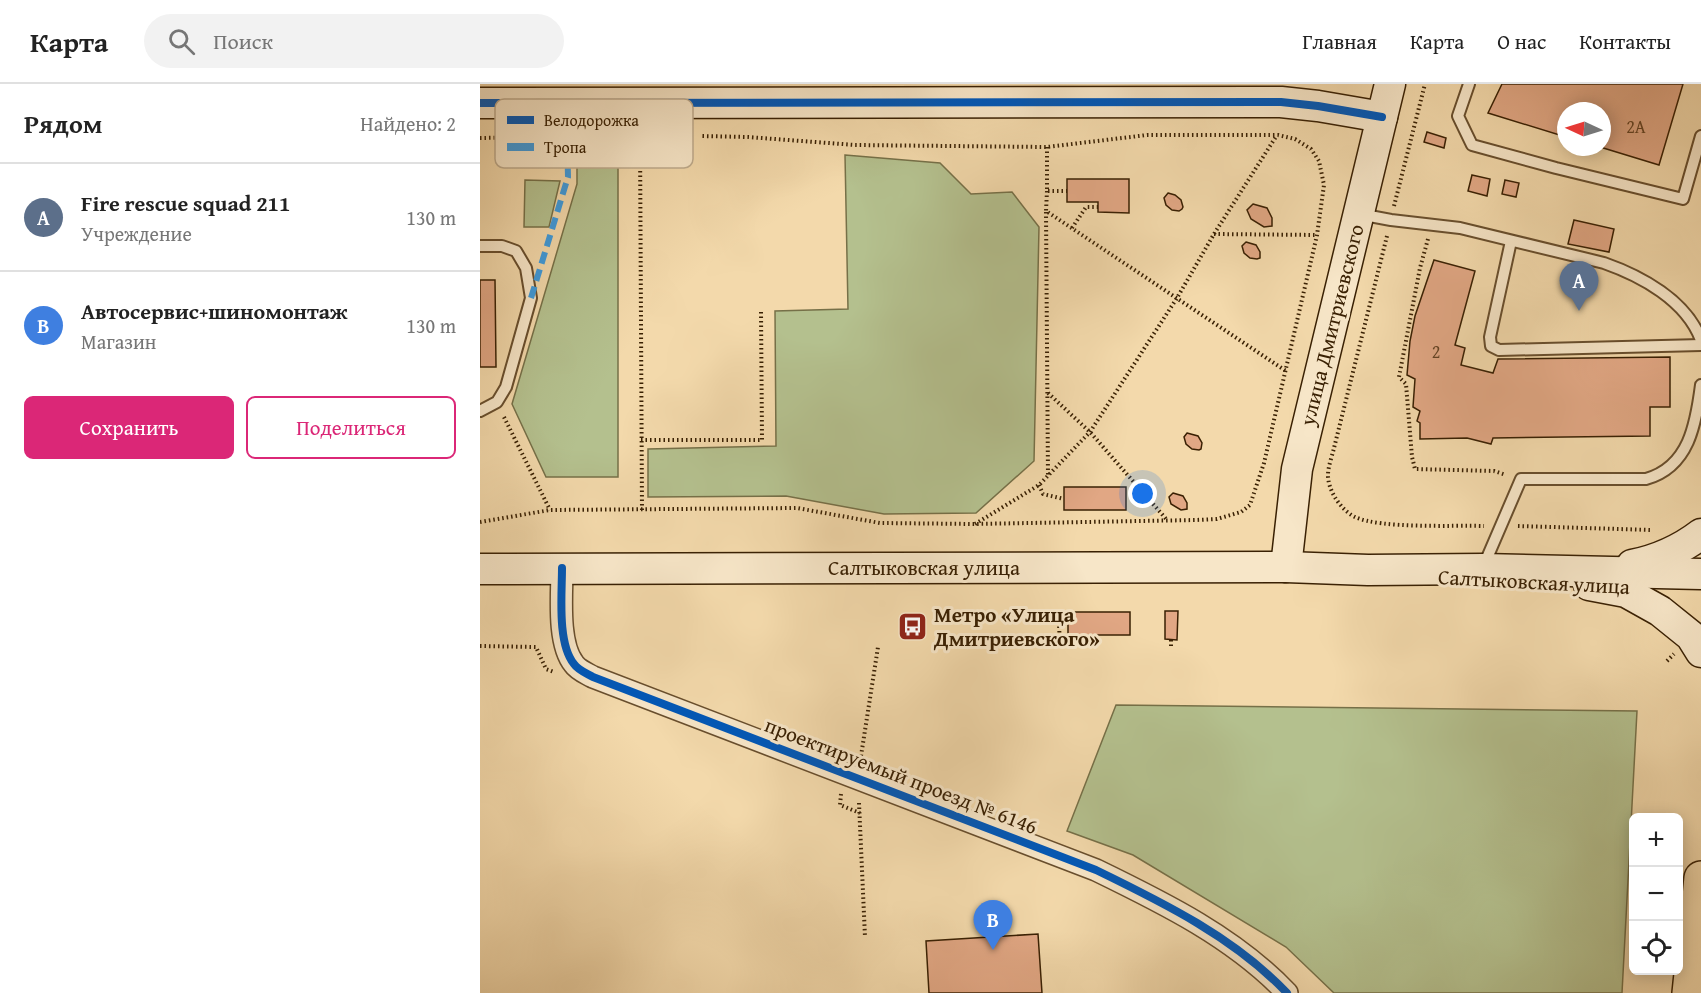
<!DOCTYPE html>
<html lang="ru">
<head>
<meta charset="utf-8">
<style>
	:root { --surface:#fff; --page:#f2f2f2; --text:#222; --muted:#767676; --line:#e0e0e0; --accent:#db2777 }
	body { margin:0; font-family:"Gentium Book Plus",serif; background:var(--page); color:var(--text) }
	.controls { position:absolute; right:18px; bottom:18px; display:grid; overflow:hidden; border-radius:9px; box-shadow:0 3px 15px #0003 }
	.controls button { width:54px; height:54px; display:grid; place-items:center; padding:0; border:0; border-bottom:2px solid var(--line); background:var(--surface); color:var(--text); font:30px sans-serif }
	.compass { position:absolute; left:1077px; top:18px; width:54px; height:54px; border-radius:50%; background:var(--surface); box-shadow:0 3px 15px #0003; rotate:274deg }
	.you { position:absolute; left:663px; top:410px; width:21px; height:21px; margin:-15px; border:4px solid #fff; border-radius:50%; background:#1a73e8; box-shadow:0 0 0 9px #1a73e833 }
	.badge { display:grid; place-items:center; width:39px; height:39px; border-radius:50%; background:var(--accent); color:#fff; font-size:20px; font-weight:700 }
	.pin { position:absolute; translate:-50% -50px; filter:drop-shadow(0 2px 3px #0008) }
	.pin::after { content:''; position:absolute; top:32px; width:21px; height:18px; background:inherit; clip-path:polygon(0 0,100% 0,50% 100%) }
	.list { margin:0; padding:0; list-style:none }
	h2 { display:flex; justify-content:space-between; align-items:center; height:78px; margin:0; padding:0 24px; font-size:26px }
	h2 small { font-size:20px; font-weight:400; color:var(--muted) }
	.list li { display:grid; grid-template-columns:39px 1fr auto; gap:18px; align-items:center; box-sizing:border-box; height:108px; padding:0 24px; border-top:2px solid var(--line) }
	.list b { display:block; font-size:22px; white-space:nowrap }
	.list p { margin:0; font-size:20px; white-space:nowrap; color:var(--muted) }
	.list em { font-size:20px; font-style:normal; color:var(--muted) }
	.actions { display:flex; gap:12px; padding:18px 24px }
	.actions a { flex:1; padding:14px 0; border:2px solid var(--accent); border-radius:9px; text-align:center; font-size:21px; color:var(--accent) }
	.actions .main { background:var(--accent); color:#fff }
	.icon { flex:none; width:33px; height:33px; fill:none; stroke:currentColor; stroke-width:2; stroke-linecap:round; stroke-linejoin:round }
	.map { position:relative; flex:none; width:1221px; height:909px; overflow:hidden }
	header { display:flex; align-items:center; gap:36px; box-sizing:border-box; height:84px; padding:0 30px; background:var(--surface); border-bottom:2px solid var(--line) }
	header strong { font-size:28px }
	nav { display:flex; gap:33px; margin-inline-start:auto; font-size:21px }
	.search { width:420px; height:54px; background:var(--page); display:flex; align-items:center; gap:15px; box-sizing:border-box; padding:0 21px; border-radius:33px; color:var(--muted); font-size:22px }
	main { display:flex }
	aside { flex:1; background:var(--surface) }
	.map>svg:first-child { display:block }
	.green { fill:#b4c08e; stroke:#767048; stroke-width:1.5 }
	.building { fill:#e1a784; stroke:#392003; stroke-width:1.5 }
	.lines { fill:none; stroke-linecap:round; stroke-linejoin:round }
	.lane-casing { stroke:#684e2d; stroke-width:14 }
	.street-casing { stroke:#684e2d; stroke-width:24 }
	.secondary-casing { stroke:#392003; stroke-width:33 }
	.highway-casing { stroke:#392003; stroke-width:36 }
	.path { stroke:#392003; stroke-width:4; stroke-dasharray:1.5 3; stroke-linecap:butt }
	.lane { stroke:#f7e6c8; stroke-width:10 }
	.street { stroke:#f7e6c8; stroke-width:21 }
	.secondary { stroke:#f7e6c8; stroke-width:30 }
	.highway { stroke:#f3d9ab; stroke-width:33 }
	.quiet { stroke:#3e9bdd; stroke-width:6; stroke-dasharray:12 6; stroke-linecap:butt }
	.cycleway-casing { stroke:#f7e6c8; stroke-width:11 }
	.cycleway { stroke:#0057b8; stroke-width:8 }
	.labels { text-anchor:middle; stroke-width:6; stroke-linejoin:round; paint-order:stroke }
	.number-label { font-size:18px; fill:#634223 }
	.street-label { font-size:21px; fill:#392003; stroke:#f7e6c8 }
	.poi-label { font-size:21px; font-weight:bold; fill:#392003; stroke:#f7e6c8; text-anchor:start }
	.key { fill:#f7e6c8; stroke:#beab8d; stroke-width:1.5 }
	.key-label { font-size:16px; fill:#392003 }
</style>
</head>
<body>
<header>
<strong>Карта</strong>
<div class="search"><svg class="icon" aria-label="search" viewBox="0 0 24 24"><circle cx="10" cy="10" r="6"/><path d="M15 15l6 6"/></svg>Поиск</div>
<nav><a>Главная</a><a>Карта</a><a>О нас</a><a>Контакты</a></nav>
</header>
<main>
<aside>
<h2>Рядом<small>Найдено: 2</small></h2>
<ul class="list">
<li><span class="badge" style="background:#5c6f8a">A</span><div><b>Fire rescue squad 211</b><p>Учреждение</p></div><em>130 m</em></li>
<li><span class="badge" style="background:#3f7fe0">B</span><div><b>Автосервис+шиномонтаж</b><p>Магазин</p></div><em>130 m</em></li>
</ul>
<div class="actions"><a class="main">Сохранить</a><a>Поделиться</a></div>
</aside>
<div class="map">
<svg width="1221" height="909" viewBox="0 0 1221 909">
	<rect width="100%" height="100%" fill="#f3d9ab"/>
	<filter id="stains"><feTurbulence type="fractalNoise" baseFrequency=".00333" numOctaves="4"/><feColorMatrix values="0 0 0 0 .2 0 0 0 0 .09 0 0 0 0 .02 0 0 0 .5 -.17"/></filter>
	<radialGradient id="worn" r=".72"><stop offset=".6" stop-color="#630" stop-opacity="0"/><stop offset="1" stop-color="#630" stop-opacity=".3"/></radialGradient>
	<g class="green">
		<path d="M138,71V393H66L32,320L97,100V72Z"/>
		<path d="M365,71L460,79L491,110L532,108L559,143L554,377L496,429L404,430L306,412L168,413V365L296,362L295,227L368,225Z"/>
		<path d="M45,96L80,97L69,143H44Z"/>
		<path d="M636,621L1157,627L1142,909H854L806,863L653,771L587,747Z"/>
	</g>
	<g class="building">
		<path d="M1022,0H1203L1179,81L1120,63H1122V27H1086V53L1008,29Z"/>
		<path d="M947,48L966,54L964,64L944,58Z"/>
		<path d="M992,91L1010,95L1007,112L988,107Z"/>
		<path d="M587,95H649V129L618,128V118H587Z"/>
		<path d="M1025,96L1039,99L1036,113L1022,110Z"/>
		<path d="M688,109L695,111L701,116L703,123L702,125L699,127L692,126L686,121L684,114Z"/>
		<path d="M773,120L787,124L792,134V142L784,143L771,135L767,126Z"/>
		<path d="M1094,136L1134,145L1129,168L1088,160Z"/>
		<path d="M766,158L776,161L780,168V174L777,175L770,174L764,169L762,162Z"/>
		<path d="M954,176L995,187L975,261L985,264L981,281L1013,289L1018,275L1190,273V323H1170V352L1013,354L1011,360L987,354L940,355V339L937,337L940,327L933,323L935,295L927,291L930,257L935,232Z"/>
		<path d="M0,196H15L16,283H0Z"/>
		<path d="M707,349L718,352L722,359L721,365L719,366L712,365L706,360L704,353Z"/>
		<rect x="584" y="403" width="62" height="23"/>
		<path d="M693,409L703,412L707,419V425L701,426L691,420L689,413Z"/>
		<path d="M685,527H698L697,556L685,555Z"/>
		<rect x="588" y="528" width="62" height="23"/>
		<path d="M558,850L562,909H449L446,857Z"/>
	</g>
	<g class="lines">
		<defs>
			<g id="lane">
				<path d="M989,0L978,32L992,61L1076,84L1203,115L1221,52"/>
				<path d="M205,20V64"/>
				<path d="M879,130L911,136L980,144L1124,179C1161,192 1206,216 1221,256"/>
				<path d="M1031,157L1010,253L1011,262L1019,266L1221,261"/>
				<path d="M0,162H22L36,167L46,184L51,214L26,303L17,318L0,327"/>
				<path d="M1004,481L1041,395H1166C1209,383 1216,340 1221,301"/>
			</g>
			<path id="street" d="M82,484C82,510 77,559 94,580C98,586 106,589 113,593L616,786C684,819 755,854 807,909"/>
			<g id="secondary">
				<path d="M0,19L801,18L838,22L902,33"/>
				<path d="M1152,481C1177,476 1200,466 1221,450"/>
				<path d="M806,483L817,385L910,0"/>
				<path d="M0,485L806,483L888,486L1003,485L1221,490"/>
				<path d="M1109,501L1146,508L1180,527L1211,552L1221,568"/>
			</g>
			<path id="highway" d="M1209,909L1221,794"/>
		</defs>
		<use href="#lane" class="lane-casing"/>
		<use href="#street" class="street-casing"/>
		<use href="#secondary" class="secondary-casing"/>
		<use href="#highway" class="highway-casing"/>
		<g class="path">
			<path d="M160,51L162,427"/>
			<path d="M0,54L190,51"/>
			<path d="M567,63V107H587"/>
			<path d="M567,107L566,127L806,287"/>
			<path d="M914,122L945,0"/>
			<path d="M566,128L568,393"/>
			<path d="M592,144L606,123H618"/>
			<path d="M734,150L837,151"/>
			<path d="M907,152L854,364C852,372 848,383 848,391C848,407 861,426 875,433C901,445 973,441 1004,442"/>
			<path d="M948,155L940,184L919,293L926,300L932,373L935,385L1014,387L1026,391"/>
			<path d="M568,309L610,348L687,436"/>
			<path d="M24,333L70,426"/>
			<path d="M161,356H282L281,227"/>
			<path d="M559,401L563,410L584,415"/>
			<path d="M0,438L70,426L317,424L400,439L494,440L716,436L737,435L761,428L770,421L784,379L837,151L844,101L839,77L831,65L815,55L798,51H667L567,63L375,61L268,53L221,52"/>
			<path d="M495,440L559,401L610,348L697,214L734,150L797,51"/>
			<path d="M1038,442L1172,446"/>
			<path d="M0,562L56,563L66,585L74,588"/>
			<path d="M580,562L579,540H588"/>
			<path d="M691,562V555"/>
			<path d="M1187,577L1194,570"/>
			<path d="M381,672L398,563"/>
			<path d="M361,710L360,721L380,729"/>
			<path d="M379,719L385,853"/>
		</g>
		<use href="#lane" class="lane"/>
		<use href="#street" class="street"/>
		<use href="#secondary" class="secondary"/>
		<use href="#highway" class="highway"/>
		<path class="quiet" d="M51,214L88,93L87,52"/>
		<defs>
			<g id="cycleway">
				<path d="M0,19L801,18L838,22L902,33"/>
				<path d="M82,484C82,510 77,559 94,580C98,586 106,589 113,593L616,786C684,819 755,854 807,909"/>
			</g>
		</defs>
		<use href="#cycleway" class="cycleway-casing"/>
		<use href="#cycleway" class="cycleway"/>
	</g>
	<defs>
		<symbol id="bus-square" viewBox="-11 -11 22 22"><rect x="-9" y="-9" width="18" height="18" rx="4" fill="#8f2418" stroke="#f7e6c8"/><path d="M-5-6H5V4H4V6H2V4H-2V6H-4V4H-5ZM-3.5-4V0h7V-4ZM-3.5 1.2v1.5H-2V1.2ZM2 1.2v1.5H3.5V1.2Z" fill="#fff"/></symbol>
	</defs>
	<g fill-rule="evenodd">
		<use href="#bus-square" x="416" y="526" width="33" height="33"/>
	</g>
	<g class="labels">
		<g class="number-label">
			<text x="1156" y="49">2А</text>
			<text x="956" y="274">2</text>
		</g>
		<g class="street-label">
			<text transform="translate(852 241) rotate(-76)" y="7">улица Дмитриевского</text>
			<text x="444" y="491">Салтыковская улица</text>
			<text transform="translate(1054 498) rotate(3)" y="7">Салтыковская улица</text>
			<text transform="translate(421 692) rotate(21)" y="7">проектируемый проезд № 6146</text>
		</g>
		<g class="poi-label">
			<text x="454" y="538">Метро «Улица<tspan x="454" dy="24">Дмитриевского»</tspan></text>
		</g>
	</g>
	<rect x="15" y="15" width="198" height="69" rx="9" class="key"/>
	<rect x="27" y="32" width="27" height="8" fill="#0057b8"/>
	<rect x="27" y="59" width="27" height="8" fill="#3e9bdd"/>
	<g class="key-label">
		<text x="64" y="42">Велодорожка</text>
		<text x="64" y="69">Тропа</text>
	</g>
	<rect width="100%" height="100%" filter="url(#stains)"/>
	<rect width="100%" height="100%" fill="url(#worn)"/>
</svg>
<div class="controls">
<button>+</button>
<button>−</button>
<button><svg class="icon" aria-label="locate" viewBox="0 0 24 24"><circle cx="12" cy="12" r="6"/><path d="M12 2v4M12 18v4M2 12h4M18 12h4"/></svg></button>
</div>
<svg class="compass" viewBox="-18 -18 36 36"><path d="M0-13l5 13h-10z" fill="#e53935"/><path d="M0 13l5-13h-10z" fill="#767676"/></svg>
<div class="you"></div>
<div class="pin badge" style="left:1099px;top:227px;background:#5c6f8a">A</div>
<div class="pin badge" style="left:513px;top:866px;background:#3f7fe0">B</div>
</div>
</main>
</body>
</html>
